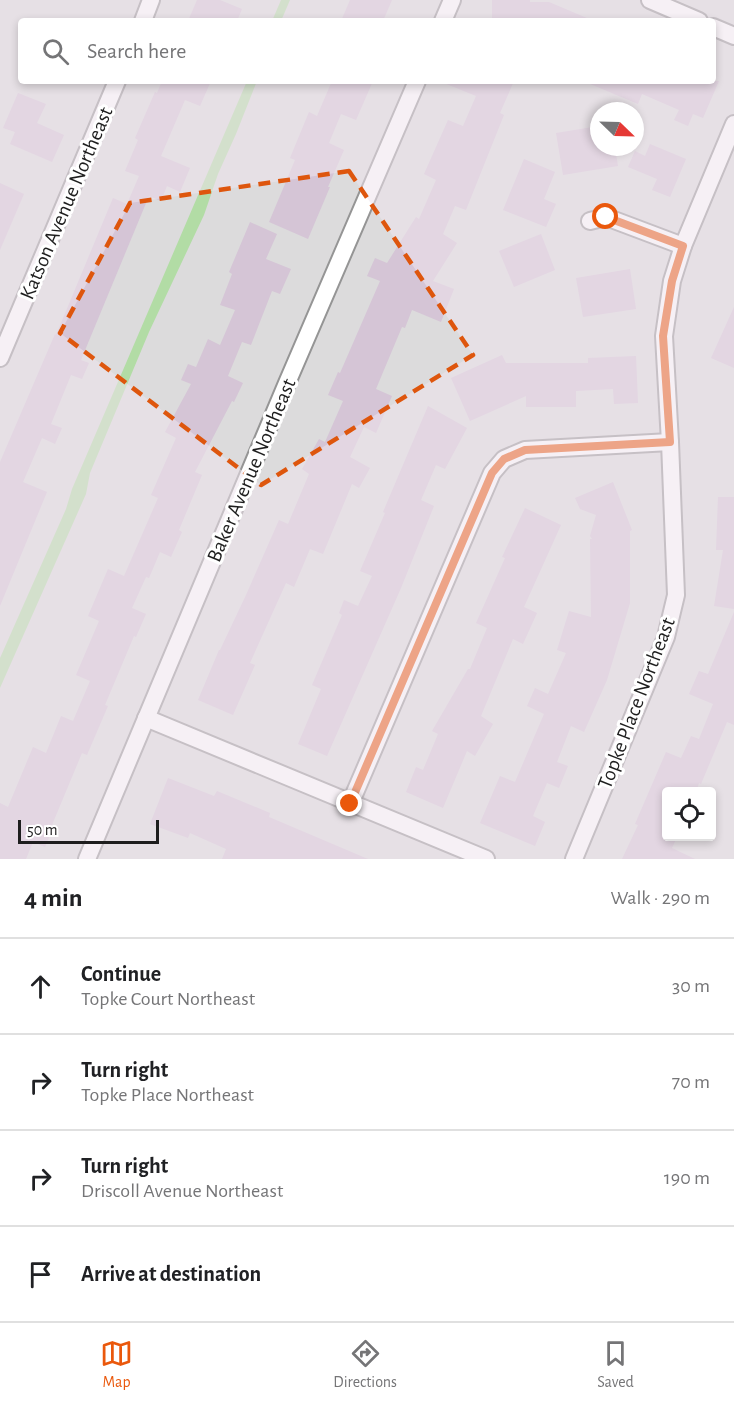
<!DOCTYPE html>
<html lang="en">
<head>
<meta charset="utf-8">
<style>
	:root { --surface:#fff; --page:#f6f6f6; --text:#202124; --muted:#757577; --line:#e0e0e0; --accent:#ea580c }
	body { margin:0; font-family:"Alegreya Sans",sans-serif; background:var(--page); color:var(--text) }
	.controls { position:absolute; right:18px; bottom:18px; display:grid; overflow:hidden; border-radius:6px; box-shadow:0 3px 9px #0003 }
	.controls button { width:54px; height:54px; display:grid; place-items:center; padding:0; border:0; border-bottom:2px solid var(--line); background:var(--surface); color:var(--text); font:30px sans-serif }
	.compass { position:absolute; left:590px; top:102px; width:54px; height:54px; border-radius:50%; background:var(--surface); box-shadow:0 3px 9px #0003; rotate:113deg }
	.scale { position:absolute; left:18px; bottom:15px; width:141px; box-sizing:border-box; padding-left:6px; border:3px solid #1e1e1e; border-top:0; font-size:16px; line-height:21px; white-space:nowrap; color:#1e1e1e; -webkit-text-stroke:4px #fff; paint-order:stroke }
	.stop { position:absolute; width:18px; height:18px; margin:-14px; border:4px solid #ea580c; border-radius:50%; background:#fff }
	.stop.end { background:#ea580c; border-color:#fff; box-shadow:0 2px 6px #0008 }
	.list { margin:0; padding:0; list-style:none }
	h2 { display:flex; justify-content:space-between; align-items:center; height:78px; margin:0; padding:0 24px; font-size:26px }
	h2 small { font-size:20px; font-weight:400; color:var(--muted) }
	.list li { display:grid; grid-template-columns:39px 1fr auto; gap:18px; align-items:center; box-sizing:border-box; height:96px; padding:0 24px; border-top:2px solid var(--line) }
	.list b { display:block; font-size:22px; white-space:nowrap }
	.list p { margin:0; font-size:20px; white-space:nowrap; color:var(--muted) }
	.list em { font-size:20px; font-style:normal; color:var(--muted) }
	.icon { flex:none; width:33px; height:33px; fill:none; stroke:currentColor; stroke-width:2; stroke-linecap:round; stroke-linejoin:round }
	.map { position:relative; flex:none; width:734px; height:859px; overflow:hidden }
	.search { position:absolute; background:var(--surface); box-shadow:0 3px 9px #0003; left:18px; right:18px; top:18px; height:66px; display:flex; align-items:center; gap:15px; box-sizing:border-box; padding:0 21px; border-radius:6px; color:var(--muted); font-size:22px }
	.sheet { height:462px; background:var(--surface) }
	nav { display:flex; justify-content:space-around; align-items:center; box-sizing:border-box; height:84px; border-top:2px solid var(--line); background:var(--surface); font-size:16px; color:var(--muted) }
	nav a { display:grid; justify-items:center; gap:3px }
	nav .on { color:var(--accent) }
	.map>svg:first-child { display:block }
	.residential { fill:#dcdbdc; fill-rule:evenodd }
	.water { fill:#b2dca5 }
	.building { fill:#d5c5d6 }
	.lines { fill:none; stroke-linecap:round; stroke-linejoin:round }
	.minor-casing { stroke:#959595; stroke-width:20 }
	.minor { stroke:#fff; stroke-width:16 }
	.route { stroke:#ea580c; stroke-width:8 }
	.marked { fill:none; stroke:#de560d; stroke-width:4.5; stroke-dasharray:12 8; stroke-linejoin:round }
	.labels { text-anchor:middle; stroke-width:6; stroke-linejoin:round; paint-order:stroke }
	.street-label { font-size:21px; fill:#1e1e1e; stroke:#fff }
</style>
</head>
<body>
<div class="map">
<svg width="734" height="859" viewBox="0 0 734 859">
	<rect width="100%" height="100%" fill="#efe4ed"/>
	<path class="residential" d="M0,0H734V859H0ZM21,21H713V81H21ZM599,111H635V147H599ZM666,792H712V836H666Z"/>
	<g class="water">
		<path d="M281,0H290L281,21H272Z"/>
		<path d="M247,81H257L236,134L218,174L204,215L149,332L90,473L86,494L0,688V658L66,509L72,489Z"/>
	</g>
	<g class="building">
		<path d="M197,0H220L242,9L237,21H188Z"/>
		<path d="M350,0H392L383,21H341Z"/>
		<path d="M492,0H530V2H549L594,21H492Z"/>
		<path d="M162,81H211L200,106L185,100L161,156L190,168L180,192L167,186L161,201L149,196L81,360L89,363L82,379L71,375L51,424L62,428L55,444L42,438L23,482L47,492L0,606V462L55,334L56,335L113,198L127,204L139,176L125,171L138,140L135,138L155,92L157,93Z"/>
		<path d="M332,81H373L356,120L341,114L329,143L344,150L328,187H330L308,239L269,222L295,160L290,158L309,112L317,116Z"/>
		<path d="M439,81H514L500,113L504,115L466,210L455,206L443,234L457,243L433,281L454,289L441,322L412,310L405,328L402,327L376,389L392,396L376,433L364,427L350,457L370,468L359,488L352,484L323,554L310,549L294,587L286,583L250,663L255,665L233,715L198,700L219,650H220L246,595L279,520L288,524L309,474L302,469L319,439L325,442L343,401L328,395L338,372L340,373L380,281L367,276L375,258L387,263L416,217L419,219L436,180L424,174L448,120L463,126L476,96Z"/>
		<path d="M583,81H719L703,118L693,114L688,126L674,120L679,110L642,94L638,104Z"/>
		<path d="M18,93L46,104L37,123L64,135L52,162L10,144L15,132L3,128Z"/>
		<path d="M599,126V147H615L618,166L563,175L556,133Z"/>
		<path d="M650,144L686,159L670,197L652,190L657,179L628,167L635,151L645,156Z"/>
		<path d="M524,159L555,172L544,199L556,204L546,227L503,210Z"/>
		<path d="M0,183L24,194L0,250Z"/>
		<path d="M250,222L277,234L266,259L291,269L280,294L272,291L251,345L242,342L228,376L243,383L234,402L232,401L195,472L202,475L179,530L182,532L171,557L160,552L149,578L146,577L132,608L146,614L136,637L134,636L105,705L108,706L87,755L82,753L52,825L54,826L45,847L33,842L26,859H0V803L8,807L33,747L46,753L61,716L73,721L90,681L76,675L99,621L88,616L108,569L124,576L158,498L151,495L176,438L165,432L191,384L181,380L188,364L196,367L208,339L220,345L235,310L220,305L232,274L229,272Z"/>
		<path d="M541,234L555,270L514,287L499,251Z"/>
		<path d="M630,269L636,309L583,317L576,278Z"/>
		<path d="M734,307V368L711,358Z"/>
		<path d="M502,355L506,363H588V358L636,356L638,403L614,404L613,389L576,391V407H526V396L470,421L451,378Z"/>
		<path d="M428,406L467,428L445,469L436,465L421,500L434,506L401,588L327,756L298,744L321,689L312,685L342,615L339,613L344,600L358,606L372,576L360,571L385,513L383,512Z"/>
		<path d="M613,482L632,530L630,531V603L607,680L584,732L571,726L557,762L568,766L559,788L547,783L533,816L545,822L535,846L480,823L500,776L515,782L544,714L527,706L535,688L548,694L566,653L557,650L569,611L591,617L590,539H592L590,536L596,515L580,509L575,498Z"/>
		<path d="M718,497H734V609L714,606L723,550H716Z"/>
		<path d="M525,508L561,525L524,607L537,613L523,644L513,639L481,716L493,724L475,756L467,751L443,808L406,792L416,767L423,770L438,734L432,731L468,669H470L487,628L476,623L505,558L502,557Z"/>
		<path d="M734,612V725L727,722L701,784L699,783L696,792H666V837H677L672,848L695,859H622L638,825L635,824L666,752L681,758L691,736L699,739L713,704L689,694L699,671L708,674Z"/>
		<path d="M168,778L214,796L217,791L270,813L269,817L368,859H222L226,849L190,833L188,838L150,824Z"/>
	</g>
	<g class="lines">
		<defs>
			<g id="minor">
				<path d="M650,0L699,21"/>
				<path d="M143,21L151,0"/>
				<path d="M443,21L452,0"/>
				<path d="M713,27L734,36"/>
				<path d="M590,221L606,217L683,246"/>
				<path d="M0,358L117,81"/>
				<path d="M146,718L486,859"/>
				<path d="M350,804L492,473L504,459L525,450L670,442"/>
				<path d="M87,859L287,383L417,81"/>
				<path d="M574,859L666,637L676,595L670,442L664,336L672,281L683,246L734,124"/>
			</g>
		</defs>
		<use href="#minor" class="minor-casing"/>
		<use href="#minor" class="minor"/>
	</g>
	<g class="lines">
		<path class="route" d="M350,804L492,473L504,459L525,450L670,442L663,336L672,281L683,246L606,217"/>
	</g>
	<path d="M0 0H734V859H0ZM349,171L473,355L261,485L60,333L130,203Z" fill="#efe4ed" fill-opacity=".55" fill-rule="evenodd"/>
	<path class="marked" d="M349,171L473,355L261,485L60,333L130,203Z"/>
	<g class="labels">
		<g class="street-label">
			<text transform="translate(66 203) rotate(-67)" y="7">Katson Avenue Northeast</text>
			<text transform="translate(251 470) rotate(-67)" y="7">Baker Avenue Northeast</text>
			<text transform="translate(636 703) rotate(-69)" y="7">Topke Place Northeast</text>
		</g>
	</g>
</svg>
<div class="controls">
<button><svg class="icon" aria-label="locate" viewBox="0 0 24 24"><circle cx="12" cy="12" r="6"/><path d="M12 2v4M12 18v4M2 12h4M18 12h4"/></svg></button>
</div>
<svg class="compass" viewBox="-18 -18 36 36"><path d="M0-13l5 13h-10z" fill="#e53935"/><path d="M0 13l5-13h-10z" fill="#757577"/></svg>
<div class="scale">50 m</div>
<div class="stop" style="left:606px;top:217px"></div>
<div class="stop end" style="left:350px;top:804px"></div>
<div class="search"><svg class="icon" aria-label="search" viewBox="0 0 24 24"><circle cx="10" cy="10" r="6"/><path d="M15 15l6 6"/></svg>Search here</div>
</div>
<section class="sheet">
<h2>4 min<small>Walk · 290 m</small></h2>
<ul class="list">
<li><svg class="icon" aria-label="ahead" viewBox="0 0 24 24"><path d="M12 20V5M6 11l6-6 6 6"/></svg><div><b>Continue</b><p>Topke Court Northeast</p></div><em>30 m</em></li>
<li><svg class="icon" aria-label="right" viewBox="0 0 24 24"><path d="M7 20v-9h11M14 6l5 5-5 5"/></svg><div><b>Turn right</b><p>Topke Place Northeast</p></div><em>70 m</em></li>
<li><svg class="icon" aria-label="right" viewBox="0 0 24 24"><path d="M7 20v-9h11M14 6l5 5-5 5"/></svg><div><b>Turn right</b><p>Driscoll Avenue Northeast</p></div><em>190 m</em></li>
<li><svg class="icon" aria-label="arrive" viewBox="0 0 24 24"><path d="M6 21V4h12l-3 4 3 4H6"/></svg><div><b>Arrive at destination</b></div></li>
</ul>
</section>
<nav>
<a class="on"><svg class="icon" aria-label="map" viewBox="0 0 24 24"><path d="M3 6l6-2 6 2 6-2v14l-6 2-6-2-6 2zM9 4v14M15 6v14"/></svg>Map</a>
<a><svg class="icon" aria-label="directions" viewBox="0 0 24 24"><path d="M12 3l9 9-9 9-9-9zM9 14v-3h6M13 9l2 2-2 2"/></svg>Directions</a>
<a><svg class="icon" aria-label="saved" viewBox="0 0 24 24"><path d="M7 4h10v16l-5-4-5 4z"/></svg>Saved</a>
</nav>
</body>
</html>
